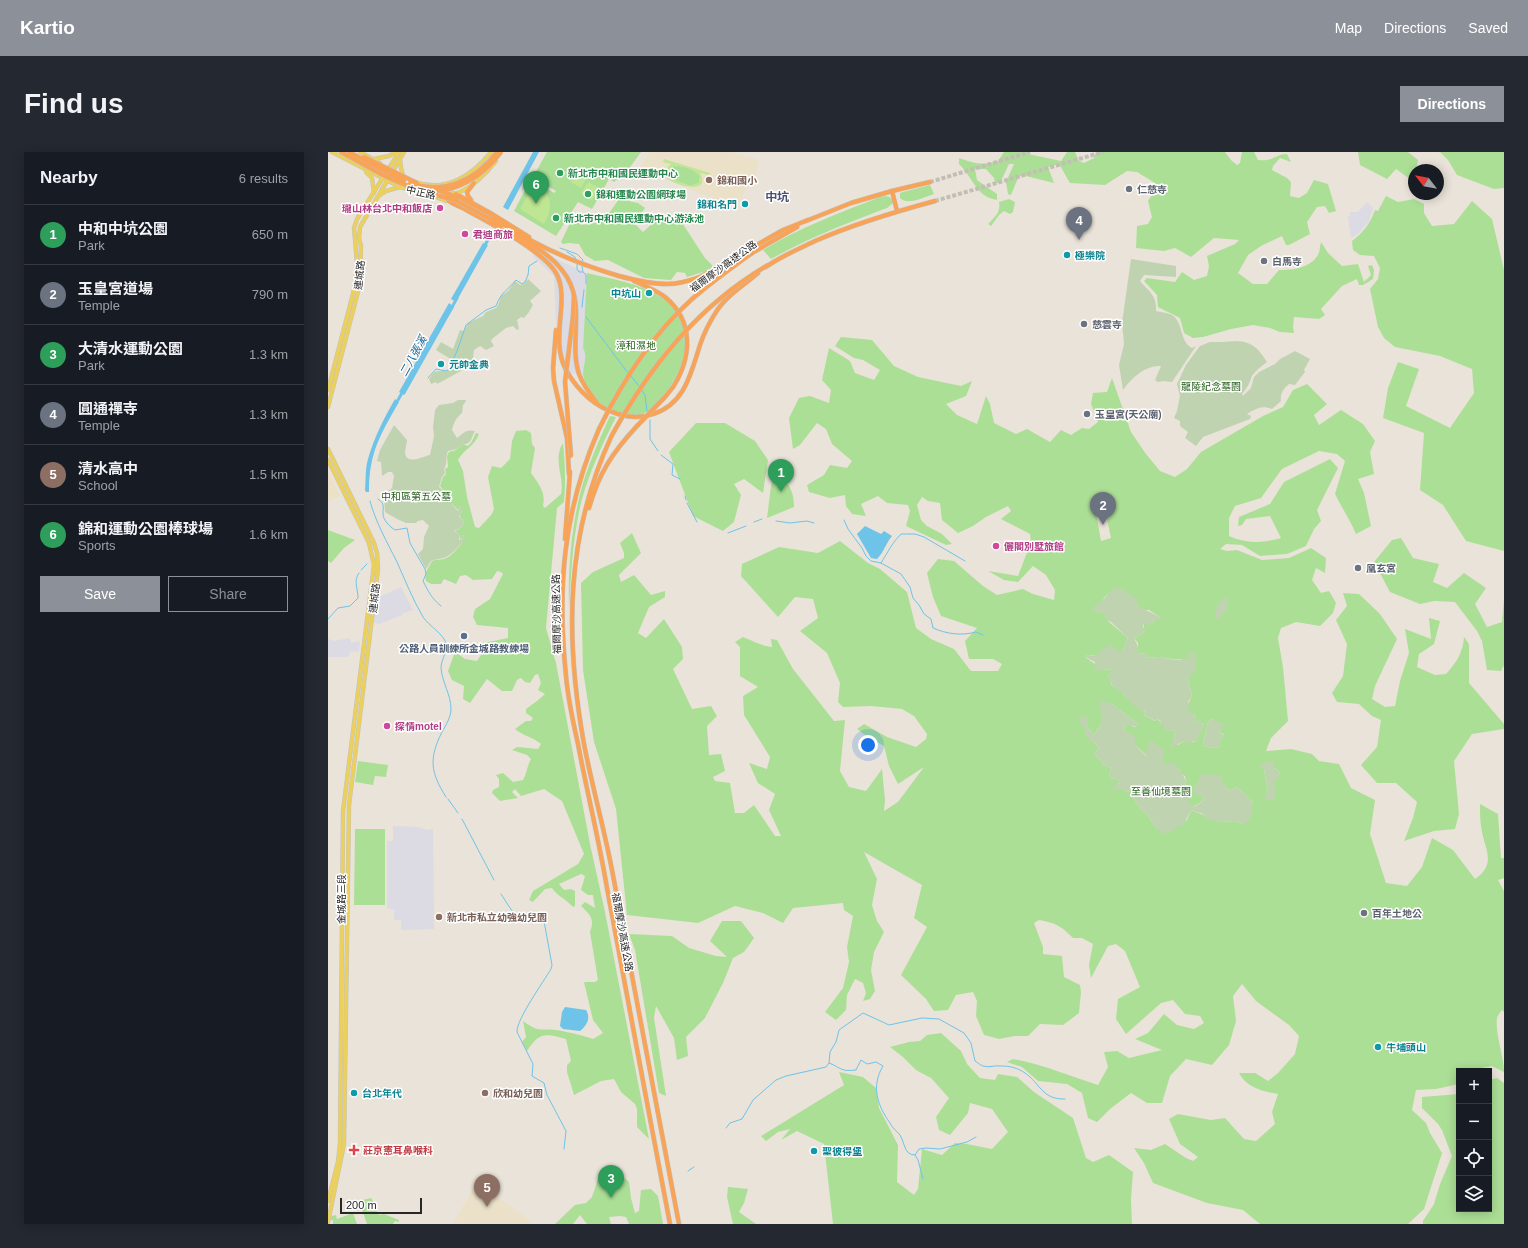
<!DOCTYPE html>
<html lang="en">
<head>
<meta charset="utf-8">
<style>
	:root { --surface:#171b24; --page:#242831; --text:#f1f3f6; --muted:#9ea1a6; --line:#363941; --accent:#8c9099 }
	body { margin:0; font-family:Helvetica,"Noto Sans TC",sans-serif; background:var(--page); color:var(--text) }
	.controls { position:absolute; right:12px; bottom:12px; display:grid; overflow:hidden; border-radius:0px; box-shadow:0 2px 10px #0003 }
	.controls button { width:36px; height:36px; display:grid; place-items:center; padding:0; border:0; border-bottom:1px solid var(--line); background:var(--surface); color:var(--text); font:20px sans-serif }
	.compass { position:absolute; left:1080px; top:12px; width:36px; height:36px; border-radius:50%; background:var(--surface); box-shadow:0 2px 10px #0003; rotate:301deg }
	.scale { position:absolute; left:12px; bottom:10px; width:82px; box-sizing:border-box; padding-left:4px; border:2px solid #272727; border-top:0; font-size:11px; line-height:14px; white-space:nowrap; color:#272727; -webkit-text-stroke:3px #fff; paint-order:stroke }
	.you { position:absolute; left:540px; top:593px; width:14px; height:14px; margin:-10px; border:3px solid #fff; border-radius:50%; background:#1a73e8; box-shadow:0 0 0 6px #1a73e833 }
	.badge { display:grid; place-items:center; width:26px; height:26px; border-radius:50%; background:var(--accent); color:#fff; font-size:13px; font-weight:700 }
	.pin { position:absolute; translate:-50% -33px; filter:drop-shadow(0 1px 2px #0008) }
	.pin::after { content:''; position:absolute; top:21px; width:14px; height:12px; background:inherit; clip-path:polygon(0 0,100% 0,50% 100%) }
	.list { margin:0; padding:0; list-style:none }
	h2 { display:flex; justify-content:space-between; align-items:center; height:52px; margin:0; padding:0 16px; font-size:17px }
	h2 small { font-size:13px; font-weight:400; color:var(--muted) }
	.list li { display:grid; grid-template-columns:26px 1fr auto; gap:12px; align-items:center; box-sizing:border-box; height:60px; padding:0 16px; border-top:1px solid var(--line) }
	.list b { display:block; font-size:15px; white-space:nowrap }
	.list p { margin:0; font-size:13px; white-space:nowrap; color:var(--muted) }
	.list em { font-size:13px; font-style:normal; color:var(--muted) }
	.actions { display:flex; gap:8px; padding:12px 16px }
	.actions a { flex:1; padding:9px 0; border:1px solid var(--accent); border-radius:0px; text-align:center; font-size:14px; color:var(--accent) }
	.actions .main { background:var(--accent); color:#fff }
	.icon { flex:none; width:22px; height:22px; fill:none; stroke:currentColor; stroke-width:2; stroke-linecap:round; stroke-linejoin:round }
	.map { position:relative; flex:none; width:1176px; height:1072px; overflow:hidden; border-radius:0px }
	header { display:flex; align-items:center; gap:24px; box-sizing:border-box; height:56px; padding:0 20px; background:var(--accent); color:#fff }
	header strong { font-size:19px }
	nav { display:flex; gap:22px; margin-inline-start:auto; font-size:14px }
	.intro { display:flex; align-items:center; justify-content:space-between; box-sizing:border-box; height:96px; padding:0 24px }
	h1 { margin:0; font-size:28px }
	.button { padding:10px 18px; border-radius:0px; background:var(--accent); color:#fff; font-size:14px; font-weight:700 }
	main { display:flex; gap:24px; padding:0 24px }
	aside { flex:1; background:var(--surface); border-radius:0px; box-shadow:0 2px 10px #0003 }
	.map>svg:first-child { display:block }
	.industrial { fill:#dcdae2 }
	.education { fill:#ebe1c8 }
	.green { fill:#acdf96; fill-rule:evenodd }
	.cemetery { fill:#c0d3b1 }
	.pitch { fill:#bfe692; fill-rule:evenodd }
	.water { fill:#6ec3e9 }
	.lines { fill:none; stroke-linecap:round; stroke-linejoin:round }
	.stream { stroke:#6ec3e9; stroke-width:1 }
	.canal { stroke:#6ec3e9; stroke-width:3 }
	.highway-tunnel { stroke:#c3bdb5; stroke-width:4; stroke-dasharray:4 2; stroke-linecap:butt }
	.major-casing { stroke:#c3c3c3; stroke-width:4.5 }
	.highway-casing { stroke:#c3c3c3; stroke-width:5 }
	.major { stroke:#ebd05d; stroke-width:3.5 }
	.highway { stroke:#f8a356; stroke-width:4 }
	.highway-bridge-casing { stroke:#c3c3c3; stroke-width:5; stroke-linecap:butt }
	.highway-bridge { stroke:#f8a356; stroke-width:4 }
	.leisure-dot { fill:#2e9e5b; stroke:#fff; stroke-width:1.5 }
	.education-dot { fill:#8d6e63; stroke:#fff; stroke-width:1.5 }
	.worship-dot { fill:#6b7280; stroke:#fff; stroke-width:1.5 }
	.culture-dot { fill:#0f9aa8; stroke:#fff; stroke-width:1.5 }
	.hotel-dot { fill:#d1479c; stroke:#fff; stroke-width:1.5 }
	.service-dot { fill:#5c6f8a; stroke:#fff; stroke-width:1.5 }
	.health-dot { fill:#e0444e; stroke:#fff; stroke-width:1.5 }
	.labels { text-anchor:middle; stroke-width:3; stroke-linejoin:round; paint-order:stroke }
	.leisure-label { font-size:10px; font-weight:bold; fill:#27864d; stroke:#fff; text-anchor:start }
	.education-label { font-size:10px; font-weight:bold; fill:#785e54; stroke:#fff; text-anchor:start }
	.worship-label { font-size:10px; font-weight:bold; fill:#5b616d; stroke:#fff; text-anchor:start }
	.street-label { font-size:10px; fill:#272727; stroke:#fff }
	.culture-label { font-size:10px; font-weight:bold; fill:#0d838f; stroke:#fff; text-anchor:start }
	.hotel-label { font-size:10px; font-weight:bold; fill:#b23c85; stroke:#fff; text-anchor:start }
	.park-label { font-size:10px; fill:#27601b; stroke:#fff }
	.service-label { font-size:10px; font-weight:bold; fill:#4e5e75; stroke:#fff }
	.health-label { font-size:10px; font-weight:bold; fill:#be3a42; stroke:#fff; text-anchor:start }
	.water-label { font-size:11px; font-style:italic; fill:#125f91; stroke:#fff }
	.quarter-label { font-size:12px; font-weight:bold; fill:#4a5076; stroke:#fff }
</style>
</head>
<body>
<header>
<strong>Kartio</strong>
<nav><a>Map</a><a>Directions</a><a>Saved</a></nav>
</header>
<div class="intro"><h1>Find us</h1><a class="button">Directions</a></div>
<main>
<aside>
<h2>Nearby<small>6 results</small></h2>
<ul class="list">
<li><span class="badge" style="background:#2e9e5b">1</span><div><b>中和中坑公園</b><p>Park</p></div><em>650 m</em></li>
<li><span class="badge" style="background:#6b7280">2</span><div><b>玉皇宮道場</b><p>Temple</p></div><em>790 m</em></li>
<li><span class="badge" style="background:#2e9e5b">3</span><div><b>大清水運動公園</b><p>Park</p></div><em>1.3 km</em></li>
<li><span class="badge" style="background:#6b7280">4</span><div><b>圓通禪寺</b><p>Temple</p></div><em>1.3 km</em></li>
<li><span class="badge" style="background:#8d6e63">5</span><div><b>清水高中</b><p>School</p></div><em>1.5 km</em></li>
<li><span class="badge" style="background:#2e9e5b">6</span><div><b>錦和運動公園棒球場</b><p>Sports</p></div><em>1.6 km</em></li>
</ul>
<div class="actions"><a class="main">Save</a><a>Share</a></div>
</aside>
<div class="map">
<svg width="1176" height="1072" viewBox="0 0 1176 1072">
	<rect width="100%" height="100%" fill="#eae3d9"/>
	<g class="industrial">
		<path d="M1039,50L1045,56L1041,69L1031,81L1023,86L1020,64H1022V60H1030Z"/>
		<path d="M209,94L232,109L259,121L255,196L258,200L255,223L242,221L233,211L229,194L226,124L205,104Z"/>
		<path d="M73,435L85,458L73,462L74,463L51,472L45,470L49,446Z"/>
		<path d="M22,486L23,491L32,489L31,500L23,499L20,505H0V487L6,489Z"/>
		<path d="M65,674L90,675L99,678L105,677L106,777L73,778V768H66V757H59V689H65Z"/>
	</g>
	<g class="education">
		<path d="M322,0H404L431,8L428,21L408,56L311,17Z"/>
		<path d="M0,319L12,344L0,349Z"/>
		<path d="M147,1033L177,1050L206,1072H125Z"/>
	</g>
	<g class="green">
		<path d="M219,0H313L300,18L286,30L281,27L264,57L250,50L228,84L186,59L203,27L226,41L228,39L205,25Z"/>
		<path d="M676,0H700V2L733,9L739,0H747L751,9L756,11L766,6L768,0H897L903,8L909,13L912,11L914,0H926L930,8C945,10 947,2 959,2L963,10L952,6L945,14L944,18L959,26L963,30L962,44L971,46L979,41L986,28L1000,32L1008,59L1001,61L997,54L989,55L979,70L982,82L961,93H958L954,84L933,94L920,103L910,121L925,132H939L951,118C965,118 982,116 990,103C992,99 992,94 993,90L1000,101L1014,114L1030,112L1036,130L1043,123L1040,114L1044,113L1046,118L1045,127L1035,133H1031L1029,127L1014,134L993,157L997,163L991,167L966,165L965,175L966,181L952,180L942,176L925,173L903,177L875,185L865,186L856,181L852,166L830,155L829,143L816,129L819,126L847,130L854,120L866,128L879,124L881,114L879,104L907,92L911,88L886,86L863,105L847,96L836,99L808,96L809,74L820,72L824,65L820,49L827,38V31L809,20L799,19L777,33L742,31L731,12L720,15L726,31L694,23L690,26L683,43L680,42L678,30L686,12H681L672,31H667L666,26L658,17H647L649,28L669,42V48C665,47 660,46 656,43C646,36 641,21 631,12V6C646,11 654,14 670,9Z"/>
		<path d="M1030,0H1080L1090,8L1088,18H1086V30L1068,17L1059,27L1032,13Z"/>
		<path d="M1112,0H1176V36L1166,37L1129,23L1120,8Z"/>
		<path d="M345,14C353,13 367,17 372,24L371,31L363,34L345,28L341,19Z"/>
		<path d="M602,33L606,42C596,45 580,54 572,46V41L575,40Z"/>
		<path d="M558,44C562,45 564,46 565,51L559,56C520,71 480,86 443,107L435,98C473,75 511,61 552,45Z"/>
		<path d="M1058,44L1070,50L1086,47L1096,52V61L1104,74L1126,72L1144,49L1164,67L1176,118V399L1138,389L1115,353L1092,338L1096,281L1055,266L1060,236L1070,210L1091,217L1078,254L1122,276L1146,241L1144,217L1112,204L1067,195L1056,186L1050,175L1042,137L1050,127L1052,116L1046,104L1032,103L1025,98L1024,89C1035,81 1042,72 1047,58L1050,59Z"/>
		<path d="M291,47L310,51L317,56L306,71L315,80L325,71L332,62L344,68L349,63L377,106L385,114L378,119L359,125L357,121L349,120L343,128L316,126L280,108L267,109L257,103L251,92L241,91L235,92L233,90L242,71L248,66L253,73L275,70Z"/>
		<path d="M681,47L687,50L685,60L682,62L676,59L671,63L663,74L660,72C667,65 673,60 671,50Z"/>
		<path d="M259,121C284,127 311,131 333,145C370,170 360,215 335,244C330,250 323,259 315,262C301,267 280,259 270,249C264,243 256,232 255,223C255,214 260,204 255,196Z"/>
		<path d="M513,185L544,188L566,214L590,225L633,234L644,229L638,244L618,252L629,263L649,272L658,244L662,252L666,271L688,282L699,277L722,290L733,278L743,283L754,276L761,277L770,270L763,252L765,241L779,240L784,226L803,280L818,302L832,319L847,325L859,317L873,300L935,264L955,255L965,238L979,232L999,252L986,263L991,273L1013,258L1035,272L1047,289L1042,300L1046,322L1030,327L1036,341L1043,374L1028,382C1022,368 1014,356 1007,342L1017,309L1009,302L991,299L954,317L933,346L907,354L901,366V384C919,392 935,391 953,386L942,364L918,367L914,373L910,374L911,365L942,352L956,330L1002,307L1010,316L989,358L993,369L986,377L978,394L959,402L932,404L914,393L898,392L892,397L899,399L909,398L934,408L961,406L983,396L998,406L997,421L988,416L984,428L993,441L1001,439L1008,451L1005,461L992,474L968,470L953,476L950,486L955,515L960,569L943,586L938,599L963,597L984,602L991,609L1011,612L1023,636L1047,648L1042,682L1058,731L1079,734L1094,715L1104,686L1125,698L1147,727C1168,712 1158,700 1154,680C1152,671 1152,661 1152,652L1170,662L1173,706H1176V726L1170,728L1176,739V860L1174,858C1172,860 1170,863 1169,866C1167,882 1176,904 1176,920L1164,914L1148,917L1147,919H1131V932L1108,937L1088,938L1084,958L1098,971L1102,981L1114,1001L1096,1057L1080,1072H932L915,1058L879,1051L825,1031L816,1011L806,996L823,998L837,992L858,1006L865,1009L870,1005L852,992L841,967L850,962L883,968L897,966L916,987L928,989L947,972L944,960L950,942C934,939 919,936 911,921H927L940,929L950,921L967,902L971,884L961,873L928,849L914,832L905,844L908,869L901,893L884,913L858,907L842,924L834,951H819L803,941L782,957L769,970L760,966L754,941L739,932L710,929L694,915L679,910L685,907C714,912 741,924 770,933L780,915L776,900L789,899L801,906L834,898L807,887L820,881L836,862L849,873L866,877L876,871L872,864L857,862L845,848L833,851L798,882L788,867L790,847L812,835L797,799L788,792L780,794L763,826L761,813L765,792L754,786H745C733,774 728,771 711,768L706,771L715,795V802L734,804L736,825L752,833L753,840L751,861L735,873L712,872L700,884H687L671,887L656,883L648,864L649,849L645,840L628,843L620,858L606,859L598,847L573,823L599,775L586,766L594,733L536,700L549,727L544,753L549,769L556,780L546,800L543,818L547,839L542,847L535,849L538,841L535,831L527,827L519,843L518,858L508,868L497,860L515,836L521,810L519,795L525,764L516,758L515,751L465,756L455,771L435,761L407,754L370,771L299,763L288,657L266,590L255,518L253,431L265,420L296,406V401L292,391L304,381L313,401L291,423L293,430L306,423L323,443L337,439V445L321,455L310,481L318,486L336,467L354,495L355,507L345,517L364,557L383,554L389,564L379,574L381,603L393,602L397,619L385,625L387,629L402,631L407,661H416L426,653L447,684H453L441,658L447,642L430,631L421,611L439,617L442,605L416,563L415,544L430,535L412,524V495L407,490L415,485C423,488 436,495 444,495L443,487L449,488L465,517L506,569L517,568L512,619L521,635L538,639L554,617L557,648L556,659L570,650L596,615L570,632L561,614L556,594L540,585L529,577L536,572L559,585L588,595L598,587L599,582L586,564L574,557L543,554L515,555L510,550L512,531L499,501L472,479L490,466L485,447L467,445L450,465L413,424L414,412L451,395L490,401L512,389L540,411L552,417L579,440L588,476L603,487L626,497L643,519H670L674,512L665,507H641L637,489L649,476L613,464L605,445L599,421L610,407L626,409L655,434L669,443L695,437L705,442L726,448L727,438L718,423L705,414L690,430L676,428L660,419L690,424L703,390L702,382L673,367L683,359L680,354L658,365L645,374L630,381L614,368L612,351L600,349L594,345L589,353L593,368L599,374L614,382L624,392L618,393L578,374L582,359L580,353L559,351L550,344L533,352L538,364L524,362L518,354L517,343L502,346L481,340L479,333L496,323L502,313L519,316L524,309L504,292L498,277L489,271L472,293L465,297L461,266L471,246L482,244L501,251L503,238L494,228L501,196L522,209L527,221L546,228L552,218L535,208L526,206L507,194ZM777,358L783,386L773,389L768,361ZM794,437L814,458H821L833,466L827,467L824,471L817,470L816,471V480L806,486L810,491V502L818,501L819,505C823,506 827,505 832,505C842,507 850,508 861,507L860,526L864,544L857,558L867,563L866,568L876,572L867,590L856,589L850,593L846,590L847,579L844,578L840,579L838,574L829,567L827,569L816,563L817,560L815,558L795,543L797,540L784,534L782,526L784,518L774,517L757,505L759,503C768,505 773,502 780,496L792,501L794,500L800,486L780,469C778,461 773,459 766,459L780,441L793,439ZM784,552L810,572L807,575L801,572L797,573L796,578L807,587V593L819,604L821,590L835,604V613L857,624L860,652L865,655C870,652 874,651 876,645L871,642L866,636L870,632L871,629L898,636L901,639L909,635L925,650L922,657L923,662L915,672L907,669L893,670L863,658L859,668L837,680L828,676L819,662L813,658L805,645L806,643L803,639L799,640L790,634L791,629L786,625L784,627L781,624L783,616L776,613L772,607L766,603L771,595L757,581V576L759,574L766,583L775,569L774,559ZM883,567L890,571L892,581L896,582L892,588V595L883,596L875,593L880,570ZM947,616L952,621L937,646L940,640L936,617Z"/>
		<path d="M282,264L288,265C275,291 262,319 254,347C245,382 243,421 241,457C240,417 243,377 253,338C260,313 271,288 282,264Z"/>
		<path d="M368,271H397L427,289L440,308L435,341L416,327L406,332L413,343L406,370L395,379L365,364L341,300Z"/>
		<path d="M198,278L203,281L204,292L207,296L203,321C211,332 218,341 215,354L217,356L233,342C237,325 224,308 235,291C237,311 238,330 236,350L229,356L218,476L228,511L262,692L277,760L321,987L309,975V957L307,952L293,940L286,927L273,929L246,943L239,920V913L243,909L238,887C217,881 211,880 199,899L194,890L198,885L195,869C212,881 210,876 228,878C240,880 254,883 265,887L275,881L265,868L256,830H267L270,828L262,780C267,766 262,763 253,754L257,750L267,756L265,743H260L253,738L257,724L253,722L231,732L236,738L243,737L247,739V754L245,755C238,747 228,743 224,736L217,737L205,750L201,748L205,739L250,712L256,702L234,649L216,637L193,644L187,637L184,640L190,646L172,649L164,641L165,638L171,635V627L168,623L175,621L185,630L195,628C199,621 199,614 203,607L199,603L184,598L189,595L210,597L213,592C205,585 195,584 187,577L198,569H203L205,566L198,561V557L209,549L217,542L210,538L213,531L210,522L207,523L202,531L197,530L193,526L189,528L184,539H174L159,527L142,551L135,547L136,534L124,528L120,519L127,500L137,507L149,509L153,503L155,491L180,486V476L149,473L145,465L147,457L162,447L175,422L173,420L169,419L164,427L145,428L138,423L132,424L128,432L116,427L113,432H103L98,429C96,420 100,417 104,409C108,407 112,408 116,407C125,404 131,394 137,387L136,383L132,388L131,382L127,379C132,377 136,373 136,368L133,367L132,364L134,361L132,354L130,358L122,350L119,342L112,334L115,325L118,322L117,317L120,315L119,304L121,300L128,298L135,292L140,294L143,291L148,281L151,282C147,294 136,297 130,308L135,319L139,345L147,375L151,376L164,362L166,357L160,325L164,314L173,316L182,307L184,289L188,279Z"/>
		<path d="M448,317C459,331 466,336 466,355L439,366L443,334Z"/>
		<path d="M0,378L27,388L16,396L3,411L0,409Z"/>
		<path d="M1073,386L1085,406L1111,412L1105,430L1119,436L1136,421L1158,436L1147,452L1159,475L1174,470L1176,447V513L1173,519L1159,518L1154,489L1149,479L1127,450L1106,449L1092,452L1062,440L1046,410L1064,388Z"/>
		<path d="M1015,441L1031,442L1052,462L1069,487L1047,534L1044,547L1057,555L1067,554L1072,529L1081,501L1077,477L1103,487L1101,466L1112,469L1106,492L1091,502L1089,515L1107,523L1118,522C1128,511 1135,501 1136,485L1141,492V531L1176,572V577L1144,582L1126,609L1131,662L1127,677L1106,679L1076,689L1085,666L1089,650L1068,631H1049L1033,613L1049,595L1053,568L1044,564L1031,552L1009,550L1004,541L1015,524L1019,492L1008,468L1019,454Z"/>
		<path d="M30,609L60,613L58,625L47,624L45,633L27,630Z"/>
		<path d="M27,677H57V753H26Z"/>
		<path d="M394,769H413L426,786L416,800L405,806L395,831L377,866L358,885L360,904L349,908L346,886L328,854L326,866L338,944L331,941L307,798L301,782L344,784L361,796L388,804L399,805L382,789Z"/>
		<path d="M613,881L633,899L639,912L652,926L667,928L670,922L689,925L706,940L745,966L758,1006L765,1010L781,1003L805,1020L803,1047L804,1072H505L496,992L469,979L453,988L462,977L450,980L438,989L433,984L516,933L511,920L535,925L548,936L551,956L570,993L569,1030L586,1043L590,1037L594,997L614,1003L627,991L639,992L664,997L680,980L664,957L642,951L640,961L622,983L611,978L608,965L621,946L603,926L588,918L575,905L562,895L581,890L592,889L599,883Z"/>
		<path d="M1169,926L1176,931V1072H1095V1069L1106,1052L1112,1032L1124,1004L1114,978L1110,972L1094,956V945L1131,942V1057H1161V928Z"/>
		<path d="M282,1020L295,1025L301,1030L303,1046L307,1061L311,1059L313,1038L323,1037L330,1044L335,1072H301L298,1065L292,1064L281,1065L283,1072H259L252,1063L245,1072H227L247,1053L258,1051L264,1045L270,1027L280,1023Z"/>
		<path d="M400,1035L420,1037L416,1051L411,1060L428,1072H405L399,1045Z"/>
		<path d="M43,1046C47,1052 47,1057 51,1063L56,1062L71,1068V1070L67,1069L65,1072H39L31,1049Z"/>
		<path d="M25,1061L29,1072H5V1068H2L3,1064L8,1063L9,1067Z"/>
	</g>
	<g class="cemetery">
		<path d="M803,107L848,114V125L816,123L812,129C821,140 829,143 828,159C833,160 840,161 844,163C856,171 851,189 864,196L868,194L844,230L836,229L830,230L827,228L833,214C817,213 804,226 795,238L791,213L796,192L794,171Z"/>
		<path d="M200,127L213,139L202,149L205,153L201,160L196,166L193,165L189,168L191,177L189,178L185,174L178,176L164,187L163,189L166,194L158,198L152,194L146,198C145,202 146,205 144,208C140,217 118,227 109,232L108,230L103,232L101,227L106,220C118,217 119,223 126,209L108,198L113,190L125,197L132,178L136,179L140,171L155,164L158,160L168,156L170,153L173,144L180,139L187,129L192,133L196,132Z"/>
		<path d="M908,189C925,190 930,196 939,210C934,214 928,218 924,224C921,232 920,235 914,242L915,244L923,236L926,225L931,220L947,212L952,207L967,199L982,207L976,218L977,220L967,233L961,232C955,237 952,242 953,249L944,257C933,253 928,257 919,262L923,264L922,267L875,285L868,294L857,286L860,280L852,274V269L846,266L849,259L852,244L849,232L858,213L866,202L872,194L882,190H894Z"/>
		<path d="M130,248H138V249L135,253L134,261C128,266 126,270 124,278L129,286C136,281 138,277 147,279C143,285 144,293 135,292L129,297L120,299C117,305 120,311 116,317L117,321L114,325L111,335C120,341 121,351 130,359L132,353L134,362L131,364L133,367L136,368C136,374 131,377 126,379L131,382V388H133L134,385L137,383V388C130,394 126,401 118,405C114,407 107,407 103,409L98,417L90,402L95,397L96,385L101,374L95,368L90,369L88,371H78L69,367L57,360L56,343L64,336L66,324L64,320H60L54,324L53,310L49,309L52,298L66,273L79,288C79,292 77,297 77,301C79,314 96,304 102,303L106,284L105,275L107,258L111,253L125,251Z"/>
		<path d="M789,435L793,439L794,437L797,438L798,441L804,443L809,447L808,452C815,458 824,460 833,466L831,469L827,467L821,474L818,470L816,471L815,475L818,478L817,481L816,480L806,486C809,493 811,494 810,502L818,501L819,505C823,506 828,505 832,505C840,507 846,508 853,508L855,506L861,507V502L863,500L867,501C869,512 869,519 860,526L864,544L860,550L862,555L858,558L867,563L866,568L876,572L868,590L865,589L864,591L862,590L860,592L856,589L843,596L842,593L847,588L844,586L845,584L847,585V579L844,578L838,580L836,576L837,574H834L831,572L833,569L829,567L828,569L816,563L817,560L816,558L813,559L795,543L796,540C778,535 788,531 778,523L783,521L784,518L775,517L773,519L766,516L767,510L757,505L759,503L765,504L772,500L774,501L775,495L780,496L781,492H784V496L790,498L792,500H794L800,486L782,469L781,470C776,462 777,460 766,459L764,456L777,446L780,441Z"/>
		<path d="M899,445C901,452 901,458 894,462L893,467L887,466C888,455 889,450 899,445Z"/>
		<path d="M774,549L784,552L810,572L812,575C806,575 803,572 797,573L796,578L801,582H805L807,587V593L818,604L821,589H824L835,597V613L844,610C859,621 859,635 861,652L866,655C871,652 874,651 876,645L871,642L868,643L866,640V636L870,632L872,624C880,622 885,621 894,625V629L898,632V636L901,639L909,635L925,650C922,659 925,668 915,672L907,669L893,670L879,667L875,662L863,658L855,674L845,675V679L836,682L828,676L819,662L813,658L805,645L806,643L803,639L799,640L793,637L785,638L784,634H790L791,629L786,625L784,627L781,624L783,616L776,613L772,607L766,603L771,595L766,590L764,591L757,581V576L753,573L751,565L755,564L760,567L759,574L766,583C775,570 777,567 771,552Z"/>
		<path d="M883,567L895,572L894,578L891,579L892,581L896,583L892,588V595L883,596L875,593L880,570Z"/>
		<path d="M939,609H946L947,616L952,621L946,633L948,640L945,649L937,646L936,644L940,640L936,617L931,614Z"/>
	</g>
	<g class="pitch">
		<path d="M336,7L382,21L381,23L372,21C384,43 347,34 339,26L338,17L343,12L335,10ZM345,14C353,13 367,17 372,24L371,31L363,34L345,28L341,19Z"/>
		<path d="M252,14L262,20L253,36L243,30Z"/>
		<path d="M260,30L271,36L264,48L253,41Z"/>
		<path d="M205,33C208,35 214,37 216,39C226,49 222,62 216,72L192,57Z"/>
	</g>
	<g class="water">
		<path d="M205,0H211L180,58L175,55Z"/>
		<path d="M155,91L160,93L128,150L123,147Z"/>
		<path d="M121,151L126,155L77,242L76,243L71,240Z"/>
		<path d="M67,247L71,250C52,283 41,301 41,340H38L37,338C38,328 37,317 40,307C46,286 56,266 67,247Z"/>
		<path d="M537,374L553,382L556,379L564,384C558,391 556,400 549,407L543,406L529,382Z"/>
		<path d="M237,855L258,858C263,866 259,873 252,879L235,877L232,874L234,860Z"/>
	</g>
	<g class="lines">
		<g class="stream">
			<path d="M232,96L249,102L255,108L254,111"/>
			<path d="M239,100L247,105L248,108"/>
			<path d="M249,111V117L251,120H254"/>
			<path d="M254,114L255,120L258,123V132"/>
			<path d="M254,155L256,138"/>
			<path d="M258,165L300,221"/>
			<path d="M302,223L311,234"/>
			<path d="M100,226L108,217L118,219L121,217L129,199L138,173L158,158L168,154C173,140 179,139 188,128L194,132L197,130L200,123L201,114L209,109"/>
			<path d="M313,237L317,243L319,259"/>
			<path d="M322,268V287L330,299"/>
			<path d="M333,303L345,312L344,323L352,327"/>
			<path d="M357,344L358,348"/>
			<path d="M50,347C57,352 55,354 55,362C55,368 62,375 67,378L79,376L82,391L97,417L98,422L95,429C100,439 104,447 113,454"/>
			<path d="M42,349C48,371 59,390 69,410C77,428 85,448 95,465C101,474 117,483 118,492C119,501 113,508 113,516C114,530 123,543 123,557C123,565 118,573 114,580C101,606 102,620 118,645"/>
			<path d="M359,351L369,370"/>
			<path d="M516,368L520,377L534,396L538,404L543,409L553,411L573,422L582,435L585,446L591,453L596,462L603,467L605,476C619,482 633,484 648,480L655,483"/>
			<path d="M448,369L462,371L479,369L486,371"/>
			<path d="M426,370L434,367"/>
			<path d="M400,381L418,374"/>
			<path d="M553,411C560,400 564,391 573,382H587L596,385L637,409"/>
			<path d="M33,418L39,412"/>
			<path d="M0,467L10,456L22,454L30,446C30,436 25,429 31,421"/>
			<path d="M120,647L130,661"/>
			<path d="M134,667L166,728"/>
			<path d="M173,742C182,755 193,780 212,766"/>
			<path d="M216,769L224,813L223,817C216,829 188,868 189,880L205,912L204,924L216,931L219,943L238,979L236,997"/>
			<path d="M501,911L502,900L508,890L511,878L535,861L561,873L594,866L611,867L636,881L643,891L647,909C649,910 652,913 655,914C661,916 667,913 673,914C682,914 690,916 697,921C712,931 714,948 737,947"/>
			<path d="M398,976L402,971L414,967L425,948L448,928L458,924L498,915L501,911C514,916 512,920 528,918L533,908L539,912L548,910L555,914C543,934 549,953 562,971C564,976 569,979 572,983C577,991 576,1003 587,1003L591,997L598,996L612,997L639,990L648,985"/>
			<path d="M587,1003L590,1008L595,1027"/>
			<path d="M360,1019L366,1015"/>
		</g>
		<g class="canal">
			<path d="M156,95L162,84"/>
			<path d="M123,157L129,146"/>
			<path d="M70,248L75,239"/>
		</g>
		<g class="highway-tunnel">
			<path d="M602,30L702,0"/>
			<path d="M607,49L775,0"/>
		</g>
		<defs>
			<g id="major">
				<path d="M4,0L72,35L98,42"/>
				<path d="M32,0L52,11"/>
				<path d="M46,7L61,4L68,0"/>
				<path d="M72,8L73,16L75,23"/>
				<path d="M38,20L44,26L46,41"/>
				<path d="M87,30C118,41 145,23 163,0"/>
				<path d="M116,37L128,42"/>
				<path d="M126,42C142,38 158,22 168,9"/>
				<path d="M52,43L58,39L72,35"/>
				<path d="M108,45L118,49"/>
				<path d="M0,238L27,134L29,111L26,76L29,67L71,0"/>
				<path d="M0,255L32,132L33,94L31,86L32,75L76,0"/>
				<path d="M0,297L46,391L49,401L50,417L21,653L16,992L0,1070"/>
				<path d="M0,308L41,391L46,413L15,659L12,992L10,1010L0,1049"/>
			</g>
			<g id="highway">
				<path d="M564,39L569,59"/>
				<path d="M128,42L164,62L201,85"/>
				<path d="M118,44C119,46 119,47 121,49C126,53 134,55 140,59C161,70 217,101 228,121C243,147 221,186 238,218C250,239 267,255 290,262C302,266 314,266 325,262C357,252 363,221 372,193C376,181 381,171 388,160C398,144 416,133 430,121"/>
				<path d="M129,45C153,57 174,73 198,86C229,103 257,114 291,124C306,128 323,132 339,132C351,132 361,129 372,125L455,78L480,68"/>
				<path d="M143,48L140,44L139,40L146,31"/>
				<path d="M162,67L173,74"/>
				<path d="M478,69L523,51L564,39L602,30"/>
				<path d="M180,79C199,90 221,101 234,118C260,150 240,188 251,222C255,233 262,242 269,251"/>
				<path d="M424,101L469,75"/>
				<path d="M438,115C453,104 471,97 487,89C526,72 566,60 607,49"/>
				<path d="M306,129C317,134 328,138 337,145C366,169 364,205 345,235"/>
				<path d="M228,178L225,216L226,229L239,286L241,322"/>
				<path d="M271,277C235,359 229,436 238,524C240,547 245,570 250,592C259,640 271,688 279,736C299,848 321,960 342,1072"/>
				<path d="M284,283C237,383 237,486 256,592C264,634 276,676 284,718C306,836 329,954 351,1072"/>
				<path d="M261,356C271,321 284,301 309,274"/>
				<path d="M237,387L242,320"/>
			</g>
		</defs>
		<use href="#major" class="major-casing"/>
		<use href="#highway" class="highway-casing"/>
		<use href="#major" class="major"/>
		<use href="#highway" class="highway"/>
		<defs>
			<g id="highway-bridge">
				<path d="M13,0C38,13 69,34 97,38C127,43 156,23 173,0"/>
				<path d="M21,0L76,29"/>
				<path d="M36,5L89,31"/>
				<path d="M82,31C115,43 149,28 169,0"/>
				<path d="M112,39L129,45"/>
				<path d="M96,40L127,48L162,67"/>
				<path d="M309,274L337,245L345,235"/>
				<path d="M271,277C294,230 323,184 363,148C382,131 403,116 424,101"/>
				<path d="M284,283C323,213 370,154 440,113"/>
				<path d="M243,304L237,230L245,164L246,143"/>
			</g>
		</defs>
		<use href="#highway-bridge" class="highway-bridge-casing"/>
		<use href="#highway-bridge" class="highway-bridge"/>
	</g>
	<g class="leisure-dot">
		<circle cx="232" cy="21" r="4"/>
		<circle cx="260" cy="42" r="4"/>
		<circle cx="228" cy="66" r="4"/>
	</g>
	<g class="education-dot">
		<circle cx="381" cy="28" r="4"/>
		<circle cx="111" cy="765" r="4"/>
		<circle cx="157" cy="941" r="4"/>
	</g>
	<g class="worship-dot">
		<circle cx="801" cy="37" r="4"/>
		<circle cx="936" cy="109" r="4"/>
		<circle cx="756" cy="172" r="4"/>
		<circle cx="759" cy="262" r="4"/>
		<circle cx="1030" cy="416" r="4"/>
		<circle cx="1036" cy="761" r="4"/>
	</g>
	<g class="culture-dot">
		<circle cx="417" cy="52" r="4"/>
		<circle cx="739" cy="103" r="4"/>
		<circle cx="321" cy="141" r="4"/>
		<circle cx="113" cy="212" r="4"/>
		<circle cx="1050" cy="895" r="4"/>
		<circle cx="26" cy="941" r="4"/>
		<circle cx="486" cy="999" r="4"/>
	</g>
	<g class="hotel-dot">
		<circle cx="112" cy="56" r="4"/>
		<circle cx="137" cy="82" r="4"/>
		<circle cx="668" cy="394" r="4"/>
		<circle cx="59" cy="574" r="4"/>
	</g>
	<circle class="service-dot" cx="136" cy="484" r="4"/>
	<path class="health-dot" d="M24 992h4v4h4v4h-4v4h-4v-4h-4v-4h4z"/>
	<g class="labels">
		<g class="leisure-label">
			<text x="240" y="25">新北市中和國民運動中心</text>
			<text x="268" y="46">錦和運動公園網球場</text>
			<text x="236" y="70">新北市中和國民運動中心游泳池</text>
		</g>
		<g class="education-label">
			<text x="389" y="32">錦和國小</text>
			<text x="119" y="769">新北市私立幼強幼兒園</text>
			<text x="165" y="945">欣和幼兒園</text>
		</g>
		<g class="worship-label">
			<text x="809" y="41">仁慈寺</text>
			<text x="944" y="113">白馬寺</text>
			<text x="764" y="176">慈雲寺</text>
			<text x="767" y="266">玉皇宮(天公廟)</text>
			<text x="1038" y="420">凰玄宮</text>
			<text x="1044" y="765">百年土地公</text>
		</g>
		<g class="street-label">
			<text transform="translate(93 40) rotate(13)" y="4">中正路</text>
			<text transform="translate(395 114) rotate(-36)" y="4">福爾摩沙高速公路</text>
			<text transform="translate(31 123) rotate(-84)" y="4">連城路</text>
			<text transform="translate(46 446) rotate(-83)" y="4">連城路</text>
			<text transform="translate(228 462) rotate(-91)" y="4">福爾摩沙高速公路</text>
			<text transform="translate(13 747) rotate(-90)" y="4">金城路三段</text>
			<text transform="translate(295 780) rotate(80)" y="4">福爾摩沙高速公路</text>
		</g>
		<g class="culture-label">
			<text x="409" y="56" text-anchor="end">錦和名門</text>
			<text x="747" y="107">極樂院</text>
			<text x="313" y="145" text-anchor="end">中坑山</text>
			<text x="121" y="216">元帥金典</text>
			<text x="1058" y="899">牛埔頭山</text>
			<text x="34" y="945">台北年代</text>
			<text x="494" y="1003">聖彼得堡</text>
		</g>
		<g class="hotel-label">
			<text x="104" y="60" text-anchor="end">瓏山林台北中和飯店</text>
			<text x="145" y="86">君迪商旅</text>
			<text x="676" y="398">儷閣別墅旅館</text>
			<text x="67" y="578">探情motel</text>
		</g>
		<g class="park-label">
			<text x="308" y="197">漳和濕地</text>
			<text x="883" y="238">龍陵紀念墓園</text>
			<text x="88" y="348">中和區第五公墓</text>
			<text x="833" y="643">至善仙境墓園</text>
		</g>
		<g class="service-label">
			<text x="136" y="500">公路人員訓練所金城路教練場</text>
		</g>
		<g class="health-label">
			<text x="35" y="1002">莊京憲耳鼻喉科</text>
		</g>
		<g class="water-label">
			<text transform="translate(85 204) rotate(-61)" y="4">二八張溪</text>
		</g>
		<g class="quarter-label">
			<text x="449" y="49">中坑</text>
		</g>
	</g>
</svg>
<div class="controls">
<button>+</button>
<button>−</button>
<button><svg class="icon" aria-label="locate" viewBox="0 0 24 24"><circle cx="12" cy="12" r="6"/><path d="M12 2v4M12 18v4M2 12h4M18 12h4"/></svg></button>
<button><svg class="icon" aria-label="layers" viewBox="0 0 24 24"><path d="M12 4l9 5-9 5-9-5zM3 14l9 5 9-5"/></svg></button>
</div>
<svg class="compass" viewBox="-18 -18 36 36"><path d="M0-13l5 13h-10z" fill="#e53935"/><path d="M0 13l5-13h-10z" fill="#9ea1a6"/></svg>
<div class="scale">200 m</div>
<div class="you"></div>
<div class="pin badge" style="left:453px;top:340px;background:#2e9e5b">1</div>
<div class="pin badge" style="left:775px;top:373px;background:#6b7280">2</div>
<div class="pin badge" style="left:283px;top:1046px;background:#2e9e5b">3</div>
<div class="pin badge" style="left:751px;top:88px;background:#6b7280">4</div>
<div class="pin badge" style="left:159px;top:1055px;background:#8d6e63">5</div>
<div class="pin badge" style="left:208px;top:52px;background:#2e9e5b">6</div>
</div>
</main>
</body>
</html>
